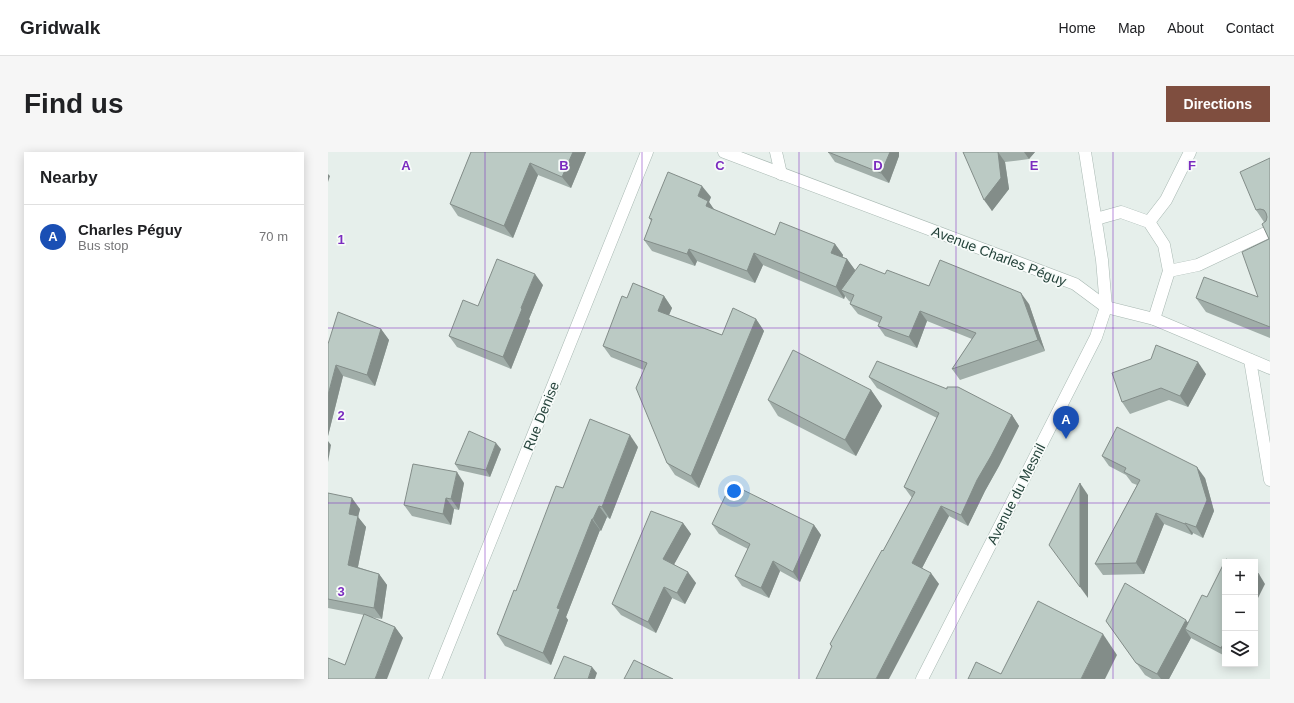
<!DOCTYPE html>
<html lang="en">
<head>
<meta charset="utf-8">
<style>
	:root { --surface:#fff; --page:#f6f6f6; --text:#202124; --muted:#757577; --line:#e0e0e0; --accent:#7f4e3f }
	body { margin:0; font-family:Arial,sans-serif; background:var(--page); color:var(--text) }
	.controls { position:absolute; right:12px; bottom:12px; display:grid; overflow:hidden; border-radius:0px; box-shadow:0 2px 10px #0003 }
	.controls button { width:36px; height:36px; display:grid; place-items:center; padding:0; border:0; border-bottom:1px solid var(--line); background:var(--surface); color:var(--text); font:20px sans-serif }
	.you { position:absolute; left:406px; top:339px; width:14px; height:14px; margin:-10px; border:3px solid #fff; border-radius:50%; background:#1a73e8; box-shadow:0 0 0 6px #1a73e833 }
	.badge { display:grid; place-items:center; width:26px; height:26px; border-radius:50%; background:var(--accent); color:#fff; font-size:13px; font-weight:700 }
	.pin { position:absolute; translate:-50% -33px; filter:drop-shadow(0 1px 2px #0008) }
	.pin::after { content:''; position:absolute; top:21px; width:14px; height:12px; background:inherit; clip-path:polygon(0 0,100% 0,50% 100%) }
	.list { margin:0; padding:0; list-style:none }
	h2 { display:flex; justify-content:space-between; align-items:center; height:52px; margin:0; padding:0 16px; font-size:17px }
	h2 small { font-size:13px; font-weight:400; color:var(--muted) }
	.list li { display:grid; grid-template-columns:26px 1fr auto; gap:12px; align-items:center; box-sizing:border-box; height:64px; padding:0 16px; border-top:1px solid var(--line) }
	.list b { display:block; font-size:15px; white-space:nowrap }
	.list p { margin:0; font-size:13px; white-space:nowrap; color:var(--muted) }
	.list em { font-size:13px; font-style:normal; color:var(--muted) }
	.icon { flex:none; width:22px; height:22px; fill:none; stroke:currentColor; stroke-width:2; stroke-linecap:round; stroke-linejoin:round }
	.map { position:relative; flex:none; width:942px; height:527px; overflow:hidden; border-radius:0px }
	header { display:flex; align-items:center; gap:24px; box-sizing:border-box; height:56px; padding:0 20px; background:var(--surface); border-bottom:1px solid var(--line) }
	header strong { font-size:19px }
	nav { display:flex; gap:22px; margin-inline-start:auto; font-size:14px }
	.intro { display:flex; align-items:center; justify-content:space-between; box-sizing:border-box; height:96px; padding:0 24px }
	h1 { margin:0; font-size:28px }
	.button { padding:10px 18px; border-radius:0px; background:var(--accent); color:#fff; font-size:14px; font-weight:700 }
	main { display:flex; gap:24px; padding:0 24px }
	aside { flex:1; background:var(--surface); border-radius:0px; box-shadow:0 2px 10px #0003 }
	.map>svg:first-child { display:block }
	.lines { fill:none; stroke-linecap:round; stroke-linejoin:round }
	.minor-casing { stroke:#a8b8b2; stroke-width:13 }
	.tertiary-casing { stroke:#a8b8b2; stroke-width:13 }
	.minor { stroke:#fff; stroke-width:12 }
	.tertiary { stroke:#fff; stroke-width:12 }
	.wall { fill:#a1aea9 }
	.shaded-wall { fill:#838d89 }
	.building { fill:#bbcac4; stroke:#838d89 }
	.grid { fill:none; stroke:#7b2cbf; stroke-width:1; stroke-opacity:0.55 }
	.labels { text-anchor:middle; stroke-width:3.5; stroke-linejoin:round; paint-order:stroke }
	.street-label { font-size:14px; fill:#24423a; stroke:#f7fbf9 }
	.grid-label { font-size:13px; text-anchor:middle; font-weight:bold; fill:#7b2cbf; stroke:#f7fbf9; stroke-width:3.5; stroke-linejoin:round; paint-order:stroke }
</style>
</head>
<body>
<header>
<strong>Gridwalk</strong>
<nav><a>Home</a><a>Map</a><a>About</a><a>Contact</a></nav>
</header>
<div class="intro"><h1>Find us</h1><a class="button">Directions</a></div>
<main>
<aside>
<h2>Nearby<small></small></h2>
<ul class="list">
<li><span class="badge" style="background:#1a4fb4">A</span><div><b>Charles Péguy</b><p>Bus stop</p></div><em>70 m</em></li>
</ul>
</aside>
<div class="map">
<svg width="942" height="527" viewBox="0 0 942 527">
	<rect width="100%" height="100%" fill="#e6efeb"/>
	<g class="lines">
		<defs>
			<g id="minor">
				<path d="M396,0L747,132L778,155L826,167L942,216"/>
				<path d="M448,0L453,22"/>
				<path d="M768,67L793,60L821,70L836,93L841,119L826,167"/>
				<path d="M821,70L838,48L862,0"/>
				<path d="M841,119L870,113L942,79"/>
				<path d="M922,208L942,328"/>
				<path d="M107,527L319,0"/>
			</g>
			<path id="tertiary" d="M594,527L768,185L778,155L774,108L757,0"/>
		</defs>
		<use href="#minor" class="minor-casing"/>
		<use href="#tertiary" class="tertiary-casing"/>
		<use href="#minor" class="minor"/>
		<use href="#tertiary" class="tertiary"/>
	</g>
	<g class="wall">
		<path d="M143,0H258L243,36L210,23L185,86L130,64L122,52Z"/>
		<path d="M500,0H571V4L561,31L507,10Z"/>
		<path d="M635,0H707L701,7L677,10L681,37L664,59Z"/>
		<path d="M942,6V186L878,160L868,146L930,145L941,87L936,70L928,58Z"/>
		<path d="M383,45L381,50L386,58L447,83L507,92L515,103V105L519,107L527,118L526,121L557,122L601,134L701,152L717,199L632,228L624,217L644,187L599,169L589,196L557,184L550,174L551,171L530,162L522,152L523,150L521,149L517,144L516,147L435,113L427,131L369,109L367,114L324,99L316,88L323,69L321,66Z"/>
		<path d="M215,133L201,167L202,169L183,217L129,195L121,184L150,154Z"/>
		<path d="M336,144L344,156L341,163L394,183L428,167L436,179L371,336L347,323L339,311L316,218L283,205L275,194L299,146Z"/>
		<path d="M53,177L61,188L47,234L15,224L0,284V192Z"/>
		<path d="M784,221L878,222L860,255L841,248L802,262L794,250Z"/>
		<path d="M541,225L684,263L691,274L671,314L657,339L640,374L621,364L594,416L611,432L503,495L502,492L555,399L584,346L576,335L609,266L549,236Z"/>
		<path d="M543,238L554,254L528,304L450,264L440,248Z"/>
		<path d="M310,295L282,367L279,365L273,379L272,378L238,465L240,468L223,513L177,494L169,482L188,439Z"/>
		<path d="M173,297L162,325L131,318L127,312Z"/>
		<path d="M774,304L877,326L886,359L875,386L865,381L864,383L836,372L816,422L775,423L767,412L809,333L804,331L798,323L781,314Z"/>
		<path d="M136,331L131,358L126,357L123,373L84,364L76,353Z"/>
		<path d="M0,341L32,357L30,365L38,375L30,415L51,422L59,433L54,467L42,465L67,475L75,486L17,513L36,463L0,456Z"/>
		<path d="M355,371L363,382L346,412L368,431L357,452L344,446L328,481L293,463L284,452Z"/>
		<path d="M384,372L486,373L493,383L472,430L452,419L441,446L414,434L407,424L420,397L391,382Z"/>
		<path d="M897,410V504L863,486L841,527H824L817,523L778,469L860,470L879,445Z"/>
	</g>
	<g class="shaded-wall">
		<path d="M245,0H258L243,36L234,25Z"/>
		<path d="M562,0H571V4L561,31L553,21Z"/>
		<path d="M670,0L677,10L681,37L664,59L656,48Z"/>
		<path d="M696,0H707L701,7Z"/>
		<path d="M202,11L210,23L185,86L176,74Z"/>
		<path d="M0,22L2,24L0,30Z"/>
		<path d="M374,34L383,45L381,50L388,60L386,66L370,44Z"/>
		<path d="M507,92L515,103L511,113L503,101Z"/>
		<path d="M361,97L369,109L367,114L359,102Z"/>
		<path d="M426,101L435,113L427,131L419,119Z"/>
		<path d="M519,107L527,118L518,140L513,138L517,144L516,147L508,135Z"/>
		<path d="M207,122L215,133L201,167L202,169L183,217L175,205L193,156Z"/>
		<path d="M693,141L701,152L717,199L710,188Z"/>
		<path d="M336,144L344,156L338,170L330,159Z"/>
		<path d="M592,159L599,169L589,196L581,185Z"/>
		<path d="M428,167L436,179L371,336L363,324Z"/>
		<path d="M53,177L61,188L47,234L39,223Z"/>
		<path d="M870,210L878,222L860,255L852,244Z"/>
		<path d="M8,213L15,224L0,284V243Z"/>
		<path d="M543,238L554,254L528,304L517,288Z"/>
		<path d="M684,263L691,274L671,314L657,339L640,374L633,363L649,328Z"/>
		<path d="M302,283L310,295L282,367L274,355Z"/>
		<path d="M0,289L3,293L0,310Z"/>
		<path d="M168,291L173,297L162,325L158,318Z"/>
		<path d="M869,315L877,326L886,359L875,386L868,375Z"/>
		<path d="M129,320L136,331L131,358L123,347Z"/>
		<path d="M752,331L760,343V446L752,435Z"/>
		<path d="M24,346L32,357L30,365L38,375L28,424L20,413L21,362Z"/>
		<path d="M118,346L126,357L123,373L115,362Z"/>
		<path d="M271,354L279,365L273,379L265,367Z"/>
		<path d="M613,354L621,364L591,422L584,411Z"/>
		<path d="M828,361L836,372L816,422L808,411Z"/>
		<path d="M264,367L272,378L238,465L240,468L223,513L215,501L229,456Z"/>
		<path d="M355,371L363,382L343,418L335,407Z"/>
		<path d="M857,371L865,381L864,383L857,372Z"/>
		<path d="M486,373L493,383L472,430L465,420Z"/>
		<path d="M445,409L452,419L441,446L433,436Z"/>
		<path d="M360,420L368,431L357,452L349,441Z"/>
		<path d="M603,421L611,432L561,527H548Z"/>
		<path d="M51,422L59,433L54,467L46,456Z"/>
		<path d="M931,422L937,432L927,452V429Z"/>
		<path d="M336,435L344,446L328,481L320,470Z"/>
		<path d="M858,468L866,479L857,477L863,486L841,527H833L829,522Z"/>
		<path d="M67,475L75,486L59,527H47Z"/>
		<path d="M775,482L789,503L777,527H753Z"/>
		<path d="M897,489V501L893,496Z"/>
		<path d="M264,515L269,521L267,527H260Z"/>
	</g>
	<g class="building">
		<path d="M143,0H245L234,25L202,11L176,74L122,52Z"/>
		<path d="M500,0H562L553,21Z"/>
		<path d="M635,0H670L673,26L656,48Z"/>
		<path d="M942,6V175L868,146L876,125L930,145L914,100L941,87L934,72L938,69L939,65L938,61L936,58L932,57L928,58L912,20Z"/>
		<path d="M340,20L374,34L370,44L380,49L378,54L447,83L452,70L507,92L503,101L519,107L508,135L426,101L419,119L361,97L359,102L316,88L324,67L321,66Z"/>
		<path d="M169,107L207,122L193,156L194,157L175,205L121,184L135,148L150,154Z"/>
		<path d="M612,108L693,141L710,188L624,217L648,181L592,159L581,185L550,174L554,165L522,152L526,143L513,138L532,112L557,122L559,118L601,134Z"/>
		<path d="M305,131L336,144L330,159L394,183L405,156L428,167L363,324L339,311L308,236L319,211L275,194L294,144L299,146Z"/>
		<path d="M10,160L53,177L39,223L8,213L0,243V192Z"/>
		<path d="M828,193L870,210L852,244L833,236L794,250L784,221L823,207Z"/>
		<path d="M465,198L543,238L517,288L440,248Z"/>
		<path d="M549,209L619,237V235H630L684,263L663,304L649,328L633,363L613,354L584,411L603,421L548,527H488L504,494L502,492L554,398L555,399L587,340L576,335L611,261L541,225Z"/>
		<path d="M262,267L302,283L274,355L271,354L265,367H264L229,456L232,457L215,501L169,482L186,438L188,439L228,334L235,336Z"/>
		<path d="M789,275L869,315L879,348L868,375L857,371V372L828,361L808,411L767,412L812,328L796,320L798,316L774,304Z"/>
		<path d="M141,279L168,291L158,318L127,312Z"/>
		<path d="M85,312L129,320L123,347L118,346L115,362L76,353Z"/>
		<path d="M752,331V435L721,393Z"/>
		<path d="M403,332L486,373L465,420L445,409L433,436L407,424L422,392L384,372Z"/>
		<path d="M0,341L24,346L21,362L30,364L20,413L51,422L46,456L0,447Z"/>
		<path d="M323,359L355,371L335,407L360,420L349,441L336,435L320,470L284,452Z"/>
		<path d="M898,407L905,410H897V489L893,496L857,477L874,443L879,445Z"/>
		<path d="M927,420L931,422L927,429Z"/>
		<path d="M797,431L858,468L829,522L808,511L778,469Z"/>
		<path d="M710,449L775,482L753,527H640L648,510L673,522Z"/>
		<path d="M36,462L67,475L47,527H0V506L17,513Z"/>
		<path d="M236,504L264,515L260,527H226Z"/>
		<path d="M306,508L345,527H296Z"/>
	</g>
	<path class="grid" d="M157,0V527M314,0V527M471,0V527M628,0V527M785,0V527M0,176H942M0,351H942"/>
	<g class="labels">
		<g class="street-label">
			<text transform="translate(671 104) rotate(21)" y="5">Avenue Charles Péguy</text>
			<text transform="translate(213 264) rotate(-68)" y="5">Rue Denise</text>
			<text transform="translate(688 342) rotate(-63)" y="5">Avenue du Mesnil</text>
		</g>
	</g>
	<g class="grid-label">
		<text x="78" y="18">A</text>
		<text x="236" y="18">B</text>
		<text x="392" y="18">C</text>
		<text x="550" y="18">D</text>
		<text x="706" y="18">E</text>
		<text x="864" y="18">F</text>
		<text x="13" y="92">1</text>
		<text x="13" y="268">2</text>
		<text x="13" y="444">3</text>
	</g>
</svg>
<div class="controls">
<button>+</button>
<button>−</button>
<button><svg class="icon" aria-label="layers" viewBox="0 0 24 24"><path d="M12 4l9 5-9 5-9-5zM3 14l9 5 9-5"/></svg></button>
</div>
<div class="you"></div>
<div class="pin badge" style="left:738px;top:287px;background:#1a4fb4">A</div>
</div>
</main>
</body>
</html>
